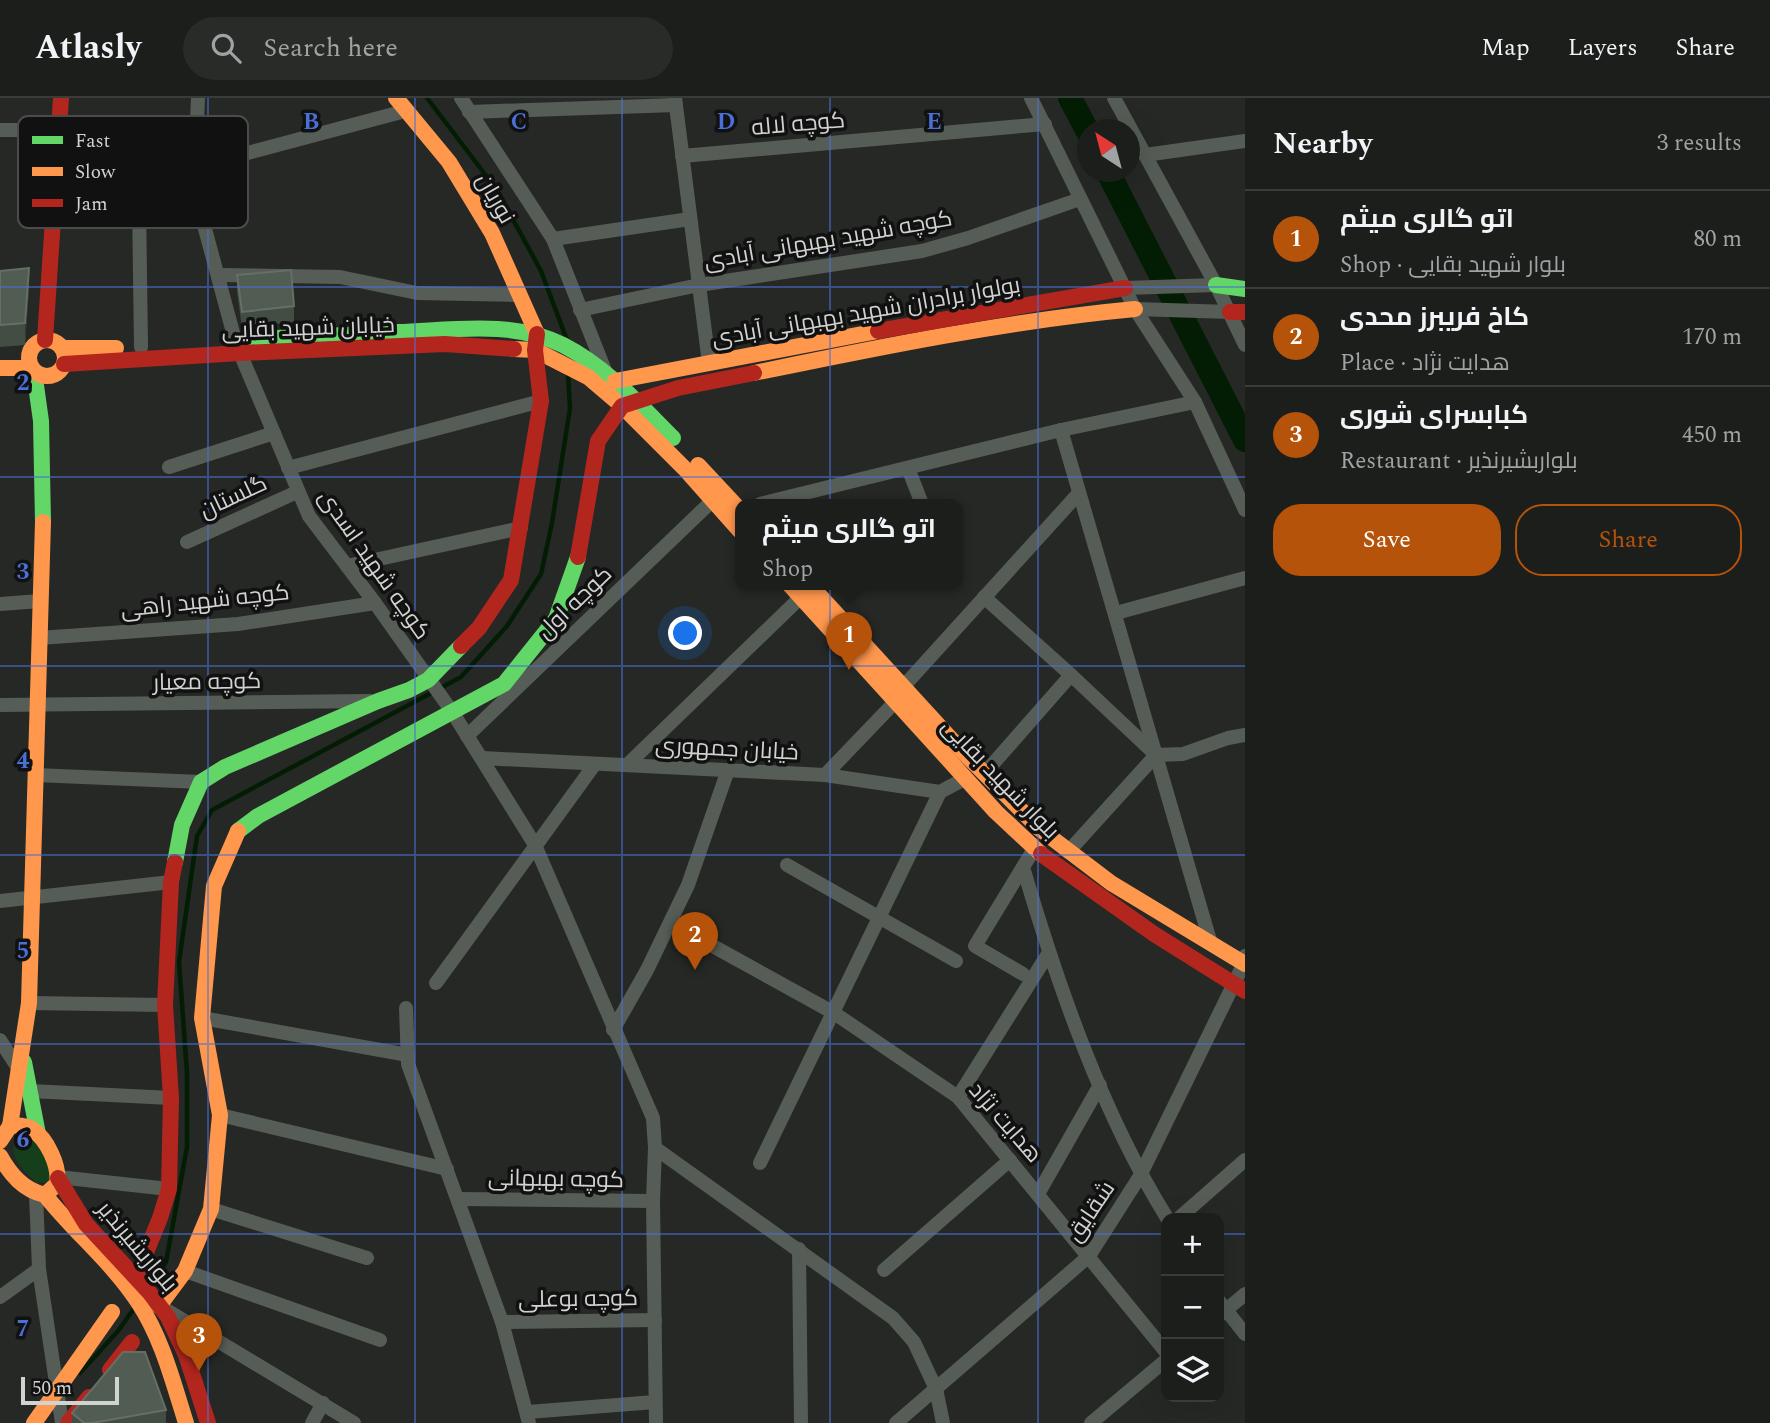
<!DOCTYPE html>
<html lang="en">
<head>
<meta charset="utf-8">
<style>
	:root { --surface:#1c1e1c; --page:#292b29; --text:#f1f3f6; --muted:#a0a2a3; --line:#3a3c3b; --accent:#b45309 }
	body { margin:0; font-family:Spectral,Cairo,serif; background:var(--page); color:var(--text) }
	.controls { position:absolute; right:21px; bottom:21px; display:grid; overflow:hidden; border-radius:14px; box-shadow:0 7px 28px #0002 }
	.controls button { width:63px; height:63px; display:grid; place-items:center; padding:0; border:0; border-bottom:2px solid var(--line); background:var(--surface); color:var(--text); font:35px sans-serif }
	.compass { position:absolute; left:1077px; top:21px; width:63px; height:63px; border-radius:50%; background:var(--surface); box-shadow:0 7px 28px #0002; rotate:324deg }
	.scale { position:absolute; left:21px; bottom:18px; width:98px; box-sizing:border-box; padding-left:7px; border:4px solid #d1d3d1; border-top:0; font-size:19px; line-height:24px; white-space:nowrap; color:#d1d3d1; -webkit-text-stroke:5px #101110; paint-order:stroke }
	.you { position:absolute; left:686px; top:536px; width:24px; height:24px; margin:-18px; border:5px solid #fff; border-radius:50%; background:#1a73e8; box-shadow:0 0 0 10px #1a73e833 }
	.badge { display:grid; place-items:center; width:46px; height:46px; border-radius:50%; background:var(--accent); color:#fff; font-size:23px; font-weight:700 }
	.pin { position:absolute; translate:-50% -58px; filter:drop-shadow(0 2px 4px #0008) }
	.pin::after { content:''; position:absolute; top:37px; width:24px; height:21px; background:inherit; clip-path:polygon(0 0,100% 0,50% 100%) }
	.popup { position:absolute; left:735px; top:401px; width:228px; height:91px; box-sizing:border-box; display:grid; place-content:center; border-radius:14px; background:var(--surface); filter:drop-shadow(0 2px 5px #0005); font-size:23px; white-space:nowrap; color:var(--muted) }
	.popup b { font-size:26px; color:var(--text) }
	.popup::after { content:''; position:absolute; left:50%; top:100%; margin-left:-14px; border:14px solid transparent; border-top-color:var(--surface) }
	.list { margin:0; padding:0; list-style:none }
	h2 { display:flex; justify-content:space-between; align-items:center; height:91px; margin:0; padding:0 28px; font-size:30px }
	h2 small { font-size:23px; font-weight:400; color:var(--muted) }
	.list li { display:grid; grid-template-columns:46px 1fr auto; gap:21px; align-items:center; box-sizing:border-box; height:98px; padding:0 28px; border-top:2px solid var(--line) }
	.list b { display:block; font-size:26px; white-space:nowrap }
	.list p { margin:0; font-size:23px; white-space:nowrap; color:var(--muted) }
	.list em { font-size:23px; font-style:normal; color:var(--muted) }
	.actions { display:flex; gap:14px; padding:21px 28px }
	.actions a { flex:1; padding:16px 0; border:2px solid var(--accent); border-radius:28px; text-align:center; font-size:24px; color:var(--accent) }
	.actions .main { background:var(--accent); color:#fff }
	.icon { flex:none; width:38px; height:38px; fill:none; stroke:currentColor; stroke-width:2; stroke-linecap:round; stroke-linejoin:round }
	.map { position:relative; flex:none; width:1245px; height:1325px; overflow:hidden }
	header { display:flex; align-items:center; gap:42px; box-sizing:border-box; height:98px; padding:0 35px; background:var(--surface); border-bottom:2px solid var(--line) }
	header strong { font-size:33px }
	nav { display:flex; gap:38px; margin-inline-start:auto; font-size:24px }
	.search { width:490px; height:63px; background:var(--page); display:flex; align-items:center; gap:18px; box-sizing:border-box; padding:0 24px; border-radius:38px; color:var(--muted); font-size:26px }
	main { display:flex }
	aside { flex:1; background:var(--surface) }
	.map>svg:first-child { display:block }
	.green { fill:#153e1a }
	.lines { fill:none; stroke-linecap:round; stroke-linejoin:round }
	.stream { stroke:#031d04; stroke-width:4.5 }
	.river { stroke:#031d04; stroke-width:24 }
	.street { stroke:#565d56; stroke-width:14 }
	.fast { stroke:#63d668; stroke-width:16 }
	.slow { stroke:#ff974d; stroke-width:16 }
	.jam { stroke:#b3261e; stroke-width:16 }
	.wall { fill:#424e43 }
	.shaded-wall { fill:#303931 }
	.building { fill:#515c52; stroke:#656f66; stroke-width:2 }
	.grid { fill:none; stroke:#4a6fd6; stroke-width:2; stroke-opacity:0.55 }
	.labels { text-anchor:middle; stroke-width:7; stroke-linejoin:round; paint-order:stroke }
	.street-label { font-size:23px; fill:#d1d3d1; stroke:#101110 }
	.key { fill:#101110; stroke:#4a4b4a; stroke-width:2 }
	.key-label { font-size:19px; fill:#d1d3d1 }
	.grid-label { font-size:23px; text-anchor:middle; font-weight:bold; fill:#4a6fd6; stroke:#101110; stroke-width:7; stroke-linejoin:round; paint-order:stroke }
</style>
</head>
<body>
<header>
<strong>Atlasly</strong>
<div class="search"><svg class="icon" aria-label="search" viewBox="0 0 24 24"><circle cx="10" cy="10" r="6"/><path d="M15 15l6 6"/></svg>Search here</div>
<nav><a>Map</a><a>Layers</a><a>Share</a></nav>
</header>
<main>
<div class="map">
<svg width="1245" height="1325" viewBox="0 0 1245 1325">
	<rect width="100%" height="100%" fill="#262826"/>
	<path class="green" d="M24,1038L36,1041L53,1074L48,1084L37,1085C25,1073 10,1063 14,1044Z"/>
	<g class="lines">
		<g class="stream">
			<path d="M427,0L497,92L541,173L567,242"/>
			<path d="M149,1187L166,1164L187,1049V975L179,864L197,738L212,712L461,579L507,528L541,476L552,425L570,310L568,275"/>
			<path d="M80,1275L118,1233L135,1209"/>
		</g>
		<g class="river">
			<path d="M1070,0L1088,34"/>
			<path d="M1108,74L1245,342"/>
		</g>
		<g class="street">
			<path d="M198,0L195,69L201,116L235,242"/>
			<path d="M461,0L553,141L606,275"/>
			<path d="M675,0L709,265"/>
			<path d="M1031,0L1135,211L1195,304L1245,412"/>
			<path d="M1114,0L1216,187L1245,247"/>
			<path d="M469,14L676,7"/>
			<path d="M0,32H60L195,69L405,13"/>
			<path d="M1145,57L1245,43"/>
			<path d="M682,58L1045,26"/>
			<path d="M553,141L690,121"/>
			<path d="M218,177L340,179L417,195L520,197"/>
			<path d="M1125,190L1216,187"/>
			<path d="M1135,211L1230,214"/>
			<path d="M580,212L699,187L922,153L968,140L1080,101"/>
			<path d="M141,249L139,104L147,57"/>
			<path d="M240,255L309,418L375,505L453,615L535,747L653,1020L655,1050L653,1103L656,1325"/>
			<path d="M1061,332L1211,846"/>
			<path d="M169,369L274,335"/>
			<path d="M288,370L541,303"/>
			<path d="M908,370L922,406"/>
			<path d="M760,406L1061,332L1195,304"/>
			<path d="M187,444L297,394"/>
			<path d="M347,468L521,430"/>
			<path d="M984,499L1071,577L1156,657L1183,656L1228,640L1245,637"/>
			<path d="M0,506L40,503"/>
			<path d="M1116,515L1245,480"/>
			<path d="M39,540L238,526L375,505"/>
			<path d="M903,589L1079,395"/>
			<path d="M0,607L370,603"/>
			<path d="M467,638L712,403"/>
			<path d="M482,660L825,677L940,694L966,680"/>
			<path d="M627,667L801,499"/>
			<path d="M984,676L1071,577"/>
			<path d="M35,677L201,684"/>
			<path d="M825,677L896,603"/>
			<path d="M1034,751L1023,769C1058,888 1102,1015 1167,1120"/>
			<path d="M1068,754L1156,657"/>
			<path d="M787,767L956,863"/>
			<path d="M0,803L171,784"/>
			<path d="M691,836L834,915L958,999L1166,1254"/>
			<path d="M1023,876L975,848L1023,769"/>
			<path d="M436,885L595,666"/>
			<path d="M29,905L165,907"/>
			<path d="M406,910L408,966L502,1224L529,1325"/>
			<path d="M202,920L408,957"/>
			<path d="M613,932L647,872L688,787L728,672"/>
			<path d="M0,942L18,970"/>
			<path d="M30,993L171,1000"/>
			<path d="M958,999L1048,856"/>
			<path d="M220,1017L447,1071"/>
			<path d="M655,1050L893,1220L914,1244L936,1291L943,1325"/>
			<path d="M760,1065L940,694"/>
			<path d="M58,1079L169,1091"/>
			<path d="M36,1096L39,1171L62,1325"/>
			<path d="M1038,1096L1100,987"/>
			<path d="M458,1101L653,1103"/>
			<path d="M211,1111L367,1160"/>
			<path d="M1179,1120L1245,1062"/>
			<path d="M799,1151L801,1325"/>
			<path d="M884,1172L1010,1062"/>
			<path d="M185,1173L380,1242"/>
			<path d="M0,1199L39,1171"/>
			<path d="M1219,1203L1245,1236"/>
			<path d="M163,1210L354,1325"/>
			<path d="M1220,1217L1245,1196"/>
			<path d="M502,1224L655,1222"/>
			<path d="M528,1314L655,1304"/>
			<path d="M312,1325L323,1305"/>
			<path d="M896,1325L1089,1158L1140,1078L1244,865L1245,858"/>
			<path d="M1091,1325L1166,1262"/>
		</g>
		<g class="fast">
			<path d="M1216,187L1245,191"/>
			<path d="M254,241C302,239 351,237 399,234C453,232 513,222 563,247C606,269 639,306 673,340"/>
			<path d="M34,273L41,323L43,424"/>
			<path d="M238,733L258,718L504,586L556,521L578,459"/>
			<path d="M175,764L182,727L201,684L225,669L378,603L409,592L428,582L461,548"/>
			<path d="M24,964L38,1036"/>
		</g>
		<g class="slow">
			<path d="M396,0L449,64L492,135L537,236"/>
			<circle cx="47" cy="260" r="18"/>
			<path d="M62,250H116"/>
			<path d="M514,251L535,252L588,279L622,308L684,370L740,433"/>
			<path d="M0,270H32"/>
			<path d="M754,275C880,249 1007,223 1135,211"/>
			<path d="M615,283L878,233"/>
			<path d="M698,367L740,412"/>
			<path d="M789,486L996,714L1041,756"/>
			<path d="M809,486L961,652L1040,731L1111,785L1245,866"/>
			<path d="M10,1028L29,905L43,424"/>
			<path d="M0,1043L10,1028C18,1027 25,1027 32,1031C47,1041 60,1068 57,1086L45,1097C23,1092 10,1076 0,1058"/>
			<path d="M45,1097C74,1134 112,1164 138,1204C162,1240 173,1284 186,1325"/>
			<path d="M159,1208L185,1173L211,1111L220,1017L202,920L214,788L238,733"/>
			<path d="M34,1325L112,1214"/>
		</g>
		<g class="jam">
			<path d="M1230,214H1245"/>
			<path d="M878,233L1125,190"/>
			<path d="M45,242L61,0"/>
			<path d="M64,266L240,255L445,246L514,251"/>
			<path d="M578,459L598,343L622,308L678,290L754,275"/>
			<path d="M461,548L479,530L511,482L541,303L535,252L537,236"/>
			<path d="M1041,756L1154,836L1245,893"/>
			<path d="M58,1080L86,1126L149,1194L168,1219L186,1257L208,1325"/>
			<path d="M136,1179L160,1120L169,1091L171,1000L165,907L171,784L175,764"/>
			<path d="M110,1272L132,1244"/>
			<path d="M68,1325L89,1299"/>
		</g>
	</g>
	<g class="wall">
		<path d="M0,173L29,192L25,247L0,249Z"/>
		<path d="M237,177L294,208V224L242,230L237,193Z"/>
		<path d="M166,1312V1325H72V1315Z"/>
	</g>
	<path class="shaded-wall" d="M29,170V192L25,247V225Z"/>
	<g class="building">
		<path d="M29,170L25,225L0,227V173Z"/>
		<path d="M291,172L294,208L242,214L237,177Z"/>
		<path d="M123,1254H145L166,1312L92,1325H84L72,1315Z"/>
	</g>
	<path class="grid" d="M208,0V1325M415,0V1325M622,0V1325M830,0V1325M1038,0V1325M0,189H1245M0,379H1245M0,568H1245M0,757H1245M0,946H1245M0,1136H1166M1219,1136H1245"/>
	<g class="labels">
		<g class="street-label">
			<text transform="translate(798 25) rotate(-5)" y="8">کوچه لاله</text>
			<text transform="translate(496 100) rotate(60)" y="8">نوریان</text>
			<text transform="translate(828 141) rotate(-10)" y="8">کوچه شهید بهبهانی آبادی</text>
			<text transform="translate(866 213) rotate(-10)" y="8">بولوار برادران شهید بهبهانی آبادی</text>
			<text transform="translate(308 229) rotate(-2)" y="8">خیابان شهید بقایی</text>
			<text transform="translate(233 398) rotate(-25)" y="8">گلستان</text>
			<text transform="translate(375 466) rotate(55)" y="8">کوچه شهید اسدی</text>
			<text transform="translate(205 502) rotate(-6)" y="8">کوچه شهید راهی</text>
			<text transform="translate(574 504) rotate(-44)" y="8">کوچه اول</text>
			<text transform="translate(207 583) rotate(-1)" y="8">کوچه معیار</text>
			<text transform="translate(727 650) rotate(3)" y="8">خیابان جمهوری</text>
			<text transform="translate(1001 680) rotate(46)" y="8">بلوار شهید بقایی</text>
			<text transform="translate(1006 1024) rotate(49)" y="8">هدایت نژاد</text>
			<text transform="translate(556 1080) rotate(1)" y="8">کوچه بهبهانی</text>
			<text transform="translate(1090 1113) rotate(-56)" y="8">شقایق</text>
			<text transform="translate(138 1148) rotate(50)" y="8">بلواربشیرنذیر</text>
			<text transform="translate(578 1200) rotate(-1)" y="8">کوچه بوعلی</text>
		</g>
	</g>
	<rect x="18" y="18" width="230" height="112" rx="10" class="key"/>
	<rect x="32" y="38" width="31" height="8" fill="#63d668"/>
	<rect x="32" y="69" width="31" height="9" fill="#ff974d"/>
	<rect x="32" y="101" width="31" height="8" fill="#b3261e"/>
	<g class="key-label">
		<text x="75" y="49">Fast</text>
		<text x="75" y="80">Slow</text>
		<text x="75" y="112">Jam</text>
	</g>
	<g class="grid-label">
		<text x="311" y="31">B</text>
		<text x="519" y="31">C</text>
		<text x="726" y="31">D</text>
		<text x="934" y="31">E</text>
		<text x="23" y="292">2</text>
		<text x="23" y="481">3</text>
		<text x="23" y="670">4</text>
		<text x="23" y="860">5</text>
		<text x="23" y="1049">6</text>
		<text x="23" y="1238">7</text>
	</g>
</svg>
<div class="controls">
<button>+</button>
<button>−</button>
<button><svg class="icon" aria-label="layers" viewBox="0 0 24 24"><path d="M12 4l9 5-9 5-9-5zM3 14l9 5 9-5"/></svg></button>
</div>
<svg class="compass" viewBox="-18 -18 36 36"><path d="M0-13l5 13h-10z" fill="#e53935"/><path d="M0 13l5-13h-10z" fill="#a0a2a3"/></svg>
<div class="scale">50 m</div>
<div class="you"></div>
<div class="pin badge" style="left:849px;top:572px">1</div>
<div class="popup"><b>اتو گالری میثم</b>Shop</div>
<div class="pin badge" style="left:695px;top:872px">2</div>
<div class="pin badge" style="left:199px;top:1273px">3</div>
</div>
<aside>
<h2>Nearby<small>3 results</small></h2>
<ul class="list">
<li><span class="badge">1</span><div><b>اتو گالری میثم</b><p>Shop · بلوار شهید بقایی</p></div><em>80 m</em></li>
<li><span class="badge">2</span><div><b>کاخ فریبرز محدی</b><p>Place · هدایت نژاد</p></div><em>170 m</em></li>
<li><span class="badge">3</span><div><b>کبابسرای شوری</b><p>Restaurant · بلواربشیرنذیر</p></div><em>450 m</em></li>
</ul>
<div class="actions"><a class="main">Save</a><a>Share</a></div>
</aside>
</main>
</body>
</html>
